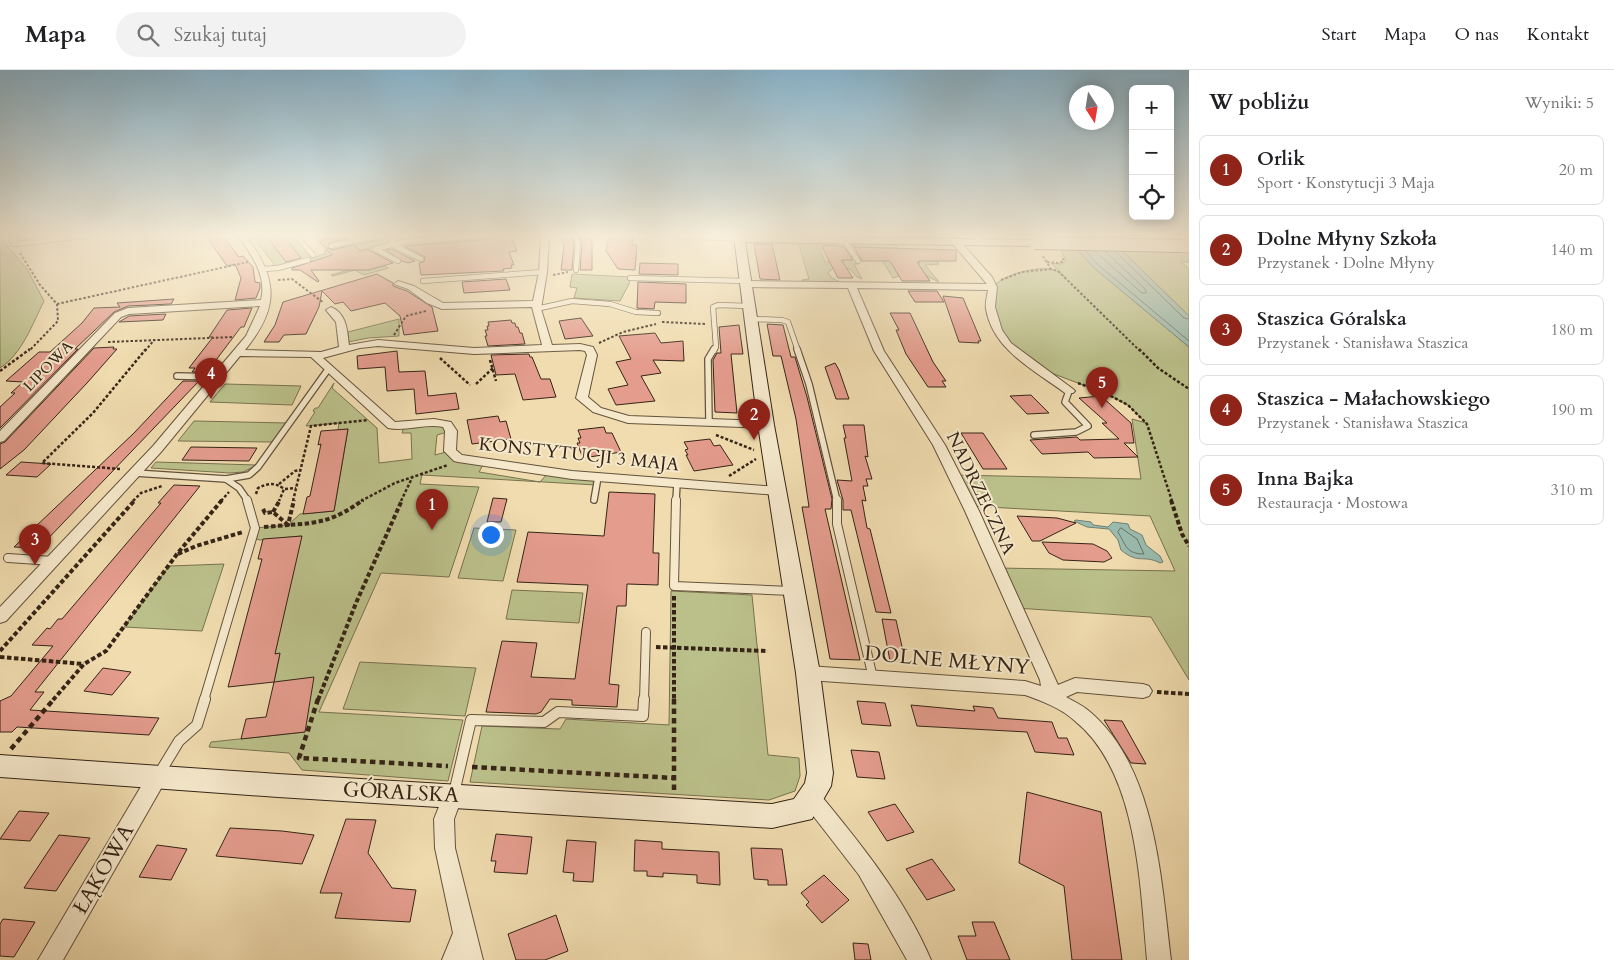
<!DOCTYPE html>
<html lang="pl">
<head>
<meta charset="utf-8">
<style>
	:root { --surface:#fff; --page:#f2f2f2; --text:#202124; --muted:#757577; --line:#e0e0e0; --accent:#8f2418 }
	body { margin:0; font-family:Cardo,serif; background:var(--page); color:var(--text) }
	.controls { position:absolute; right:15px; top:15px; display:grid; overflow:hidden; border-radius:8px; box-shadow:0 2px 12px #0003 }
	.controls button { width:45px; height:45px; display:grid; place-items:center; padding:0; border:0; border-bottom:1px solid var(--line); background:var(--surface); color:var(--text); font:25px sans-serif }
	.compass { position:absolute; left:1069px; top:15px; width:45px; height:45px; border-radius:50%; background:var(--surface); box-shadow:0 2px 12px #0003; rotate:168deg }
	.you { position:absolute; left:490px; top:464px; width:18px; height:18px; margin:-12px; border:4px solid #fff; border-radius:50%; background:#1a73e8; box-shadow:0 0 0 8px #1a73e833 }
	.badge { display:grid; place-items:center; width:32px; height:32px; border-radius:50%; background:var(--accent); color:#fff; font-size:16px; font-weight:700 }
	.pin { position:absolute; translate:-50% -41px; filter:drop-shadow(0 1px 2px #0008) }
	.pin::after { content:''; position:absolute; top:26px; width:18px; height:15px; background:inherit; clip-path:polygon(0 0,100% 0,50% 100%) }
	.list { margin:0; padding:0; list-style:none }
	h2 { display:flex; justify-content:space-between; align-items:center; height:65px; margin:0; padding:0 20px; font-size:21px }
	h2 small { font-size:16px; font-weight:400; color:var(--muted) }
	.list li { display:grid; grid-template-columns:32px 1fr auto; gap:15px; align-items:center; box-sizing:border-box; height:70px; margin:0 10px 10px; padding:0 10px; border:1px solid var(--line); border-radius:8px }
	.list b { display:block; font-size:19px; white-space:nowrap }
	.list p { margin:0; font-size:16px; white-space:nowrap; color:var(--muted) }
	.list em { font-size:16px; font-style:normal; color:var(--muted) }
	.icon { flex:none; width:28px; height:28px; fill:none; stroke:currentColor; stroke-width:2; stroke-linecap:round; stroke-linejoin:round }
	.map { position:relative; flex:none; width:1189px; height:890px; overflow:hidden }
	header { display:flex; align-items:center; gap:30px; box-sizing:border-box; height:70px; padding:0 25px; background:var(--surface); border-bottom:1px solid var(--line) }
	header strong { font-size:24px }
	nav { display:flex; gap:28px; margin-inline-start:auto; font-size:18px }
	.search { width:350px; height:45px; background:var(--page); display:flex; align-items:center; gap:12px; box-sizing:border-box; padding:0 18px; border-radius:28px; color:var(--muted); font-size:19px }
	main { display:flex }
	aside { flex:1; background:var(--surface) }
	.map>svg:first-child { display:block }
	.green { fill:#bbc08a; stroke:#787250 }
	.water { fill:#9abbae; stroke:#727f71 }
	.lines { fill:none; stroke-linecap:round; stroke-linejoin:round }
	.shore { stroke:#687062; stroke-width:1 }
	.building { fill:#e49c8d; stroke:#352416 }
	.lane-far3-casing { stroke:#64523c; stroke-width:6 }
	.lane-far2-casing { stroke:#64523c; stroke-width:8 }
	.lane-far1-casing { stroke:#64523c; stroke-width:10 }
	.lane-casing { stroke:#64523c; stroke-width:12 }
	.street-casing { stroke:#64523c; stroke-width:2 }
	.secondary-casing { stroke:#352416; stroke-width:2 }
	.path-far3 { stroke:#352416; stroke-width:2; stroke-dasharray:2.5 2; stroke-linecap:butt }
	.path-far2 { stroke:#352416; stroke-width:2.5; stroke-dasharray:3 2; stroke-linecap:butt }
	.path-far1 { stroke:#352416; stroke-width:4; stroke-dasharray:4.5 2.5; stroke-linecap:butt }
	.path { stroke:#352416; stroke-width:4.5; stroke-dasharray:5.5 4; stroke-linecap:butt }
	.lane-far3 { stroke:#f5e8cb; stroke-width:4.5 }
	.lane-far2 { stroke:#f5e8cb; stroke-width:5.5 }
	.lane-far1 { stroke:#f5e8cb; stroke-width:8 }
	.lane { stroke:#f5e8cb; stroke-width:10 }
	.street { fill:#f5e8cb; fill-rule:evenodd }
	.secondary { fill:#f5e8cb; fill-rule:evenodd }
	.secondary-bridge-casing { stroke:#352416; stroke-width:14; stroke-linecap:butt }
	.secondary-bridge { stroke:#f5e8cb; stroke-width:12 }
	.labels { text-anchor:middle; stroke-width:4; stroke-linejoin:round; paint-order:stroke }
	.far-street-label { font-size:15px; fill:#352416; stroke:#f5e8cb }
	.street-label { font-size:18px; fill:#352416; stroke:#f5e8cb }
	.near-street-label { font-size:21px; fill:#352416; stroke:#f5e8cb }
</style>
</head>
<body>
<header>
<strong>Mapa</strong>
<div class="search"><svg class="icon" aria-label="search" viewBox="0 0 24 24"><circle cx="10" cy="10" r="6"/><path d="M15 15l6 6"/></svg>Szukaj tutaj</div>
<nav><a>Start</a><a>Mapa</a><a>O nas</a><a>Kontakt</a></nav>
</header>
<main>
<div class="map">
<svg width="1189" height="890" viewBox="0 0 1189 890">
	<rect width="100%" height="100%" fill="#f0dcaf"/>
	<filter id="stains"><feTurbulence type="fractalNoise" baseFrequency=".004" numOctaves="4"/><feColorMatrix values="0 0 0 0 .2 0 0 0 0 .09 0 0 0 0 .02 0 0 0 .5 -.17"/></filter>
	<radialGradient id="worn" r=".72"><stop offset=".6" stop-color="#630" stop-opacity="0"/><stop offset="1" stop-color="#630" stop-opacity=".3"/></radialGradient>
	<g class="green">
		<path d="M252,166H296L313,185L307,189L272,197L274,194Z"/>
		<path d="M383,166H387L390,173L360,181L388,198L364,205L355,200L333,206L331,205L349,200L308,190L326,183L324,181L385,169Z"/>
		<path d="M1061,166H1072V174L1093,197L1189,277V610L1151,547L1016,538L997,498L1175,501L1150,446L970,436L953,405L1141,409L1132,349L1146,353L1128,335L1107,324L1038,298L997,260L993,217C1002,205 1038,195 1053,200C1059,201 1062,205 1067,209L1051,193L1060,194L1066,191L1057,171Z"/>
		<path d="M0,167L27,199L44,231C33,253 22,284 0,298Z"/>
		<path d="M795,172H817L825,192H829L828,190H836L838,192L844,193L843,190H852L838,177H822L820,172H844L858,194H854L862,209L857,207L850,199L834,197L828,203L832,208L842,213L803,211L802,210L809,209L799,175L792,174Z"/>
		<path d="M850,173H894L899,179L881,178L913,194H919L918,188L937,191L939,194L925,195L939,212L927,206H899L893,208C881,189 878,178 853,177Z"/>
		<path d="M1118,177L1189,183V192H1181L1189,199V246Z"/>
		<path d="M572,204L630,207L629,214L620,231L574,228L577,218L570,217Z"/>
		<path d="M399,249V266L368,268L348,272V262Z"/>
		<path d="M334,313L332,318L377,358L379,393L412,389L411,363H402L404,356L438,352L451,361L437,365L435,385L450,381L484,393L479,402L540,412L549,402L598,407L596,415L422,405L420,414L479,417L449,507L381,503L319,642L463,650L448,711L302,700L289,683L209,677L211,672L305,662L274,612L280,584L275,583L301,466L260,470L252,468L255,458L288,455L300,444L334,441L348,359L338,360L339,353L306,356L315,342L313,341L315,338H318Z"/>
		<path d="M225,314L301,316L292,335L210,332Z"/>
		<path d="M194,351L287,353L274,372L178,371Z"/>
		<path d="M156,392L257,395L243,402L230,403L151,398Z"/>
		<path d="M474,458L516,460L503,511L458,508Z"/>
		<path d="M224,494L202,561L124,557L169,496Z"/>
		<path d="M512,520L583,523L579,553L506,549Z"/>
		<path d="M671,521L752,525L768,685L799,688L800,706L795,721L769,730L470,712L482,656L560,659L566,649L669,655Z"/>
		<path d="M360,592L476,598L465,646L343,639Z"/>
	</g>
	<g class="water">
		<path d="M1072,166H1110L1115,174L1189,246V277L1093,197L1072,173Z"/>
		<path d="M1076,450L1091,452L1093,455L1108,457L1113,452L1128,454L1130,459L1142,465L1146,475L1160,486L1163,492L1160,493C1143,484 1139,495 1121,480L1118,470L1109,459L1087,457L1074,451Z"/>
	</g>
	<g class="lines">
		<g class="shore">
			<path d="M1086,181L1096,193L1189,271"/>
			<path d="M1094,181L1142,223H1146V220L1106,182"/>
			<path d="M1116,182L1184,248L1189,249"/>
			<path d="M1121,458L1137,469L1144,484C1126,484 1126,475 1118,462Z"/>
		</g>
	</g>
	<g class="building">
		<path d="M206,166H223L239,187L243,186L253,197L255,212L260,213V218L256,228L235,230L241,208L235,194L227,196Z"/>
		<path d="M266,166H284L301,188L286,192Z"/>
		<path d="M314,166H344L345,169L329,173L328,178L332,180L354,175L360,181L367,179L393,193L369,200H311L319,211L318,212L300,200H292V198L332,185Z"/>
		<path d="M486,166H511L517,181L509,182L514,195H511L512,198L503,199L504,201L421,205L419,193L424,192L425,187L404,176L482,170Z"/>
		<path d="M559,166H570L574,173L572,200H561L564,175Z"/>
		<path d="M579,166H588L592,173V200H580L582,172Z"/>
		<path d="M609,166H633L632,175H637L635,200L618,199L606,181Z"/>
		<path d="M754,174H772L780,210L760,209Z"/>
		<path d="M827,175L844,177L853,190H841L853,208H838L822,177Z"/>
		<path d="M854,177L956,180V191H919L920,192H917L930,211H902L890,191H862Z"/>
		<path d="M392,179L415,191L408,193L402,191L386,180Z"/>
		<path d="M640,193L678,194V205L639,204Z"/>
		<path d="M377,204L393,213V216L407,221L432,237L438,261L404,265L400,246L385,233L351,241L343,232L335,234L322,221L319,237L306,264L284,265L279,272H264L275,255L283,232Z"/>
		<path d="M506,209L510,220L464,223L462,212Z"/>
		<path d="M638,212L686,214V233L655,232L654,239L637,238Z"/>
		<path d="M908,221H937L944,232H915Z"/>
		<path d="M943,226L963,228L981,271H978L979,273L959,272Z"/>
		<path d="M174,229L171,234L128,236L114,242L75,279H78L0,358V337L15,323H11L23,312L6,311L39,282H50L82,253L94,238L120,237L117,233Z"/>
		<path d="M252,238L244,257H241L207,302H192L195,298H189L213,267H209L227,240Z"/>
		<path d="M890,243H910L933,292L946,311H942L946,317H928L906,284L896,260H899Z"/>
		<path d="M166,244L163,250L119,252L129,246Z"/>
		<path d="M581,248L593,266L565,269L559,251Z"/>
		<path d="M511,250L512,253H515L516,257H518L520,263H522L525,274L488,276L485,266H487L485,260H488L487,256H489L488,252Z"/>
		<path d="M767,254L783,255L791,287H795L807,327L832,429L831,439H825L860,590L830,589L802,437H809L796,349L781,286H773Z"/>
		<path d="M739,255L743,284H731L737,343L715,342L713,290L717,283H721L719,257Z"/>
		<path d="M655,263L661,273L683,271L684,291L653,290L661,303L641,306L655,331L616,335L608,319L628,315L616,292L631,289L619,266Z"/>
		<path d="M114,277L113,279H117L87,313L24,380L0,399V374L5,372L94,278Z"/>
		<path d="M397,281L399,302L425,301L428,326L456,323L459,339L416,344L414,319L387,321L385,297L358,299L357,286Z"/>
		<path d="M529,284L530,287H532L541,309H550L556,327L523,330L515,304L496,305L491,285Z"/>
		<path d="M835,293L839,300L849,329H836L825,297Z"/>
		<path d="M183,311H199L39,478L14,477L134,363Z"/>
		<path d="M1031,325L1049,343L1027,344L1010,326Z"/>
		<path d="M1101,326L1131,353L1134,373H1124L1138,387L1094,388L1088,382L1042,384L1030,370L1077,367L1080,370L1119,369L1102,353H1107L1079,328Z"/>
		<path d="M498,346L500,352L506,351L511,369L472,374L467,350Z"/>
		<path d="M843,355H864L868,387L865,386L872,409H866L868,416H863L866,431L862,430L867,458L870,459L891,543L876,542L851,440H843V430L837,410L852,411L844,368H846Z"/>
		<path d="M604,357L606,363H612L621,382L583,388L577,373H580L578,368H581L578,360Z"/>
		<path d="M348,359L334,441L303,444L307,427L310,426L321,374L318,375L321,361Z"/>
		<path d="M961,363H983L1007,399H983Z"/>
		<path d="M710,369L714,376L720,375L733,395L694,401L686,385H688L685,380L688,379L684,372Z"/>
		<path d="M191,377L257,378L249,391L182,390Z"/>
		<path d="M21,392L51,394L37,407L6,405Z"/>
		<path d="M174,415L200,416L35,622H44L30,640L159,648L149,665L17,657L12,662H0V631L11,626L53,576L32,575L47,558L50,559L58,549H62L161,433H158Z"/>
		<path d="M609,422L655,424L653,483H659L658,515L627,514L626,536H617L609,614L619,615L617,637L572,635V630L550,629L541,642L536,644L486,642L502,571L537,573L531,607L575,609L588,515L517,512L528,462L604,466Z"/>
		<path d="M493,428L507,429L501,452H487Z"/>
		<path d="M1017,446L1057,448L1076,453L1040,471H1032Z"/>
		<path d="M302,466L275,584L280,583L274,612L228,617L262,489H258L263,469Z"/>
		<path d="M1042,472L1093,474L1107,481L1112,488L1104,492L1063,490L1049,483Z"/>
		<path d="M882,549L896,550L905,590L902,589L903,592L890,591Z"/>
		<path d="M103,598L131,602L112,625L84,621Z"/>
		<path d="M314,607L305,662L241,669L246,649L266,647L274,612Z"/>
		<path d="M857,631L885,633L891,656L862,654Z"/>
		<path d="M911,635L975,641L973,636L993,638L998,648L1052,652L1058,668H1067L1074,685L1035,682L1027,662L917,656Z"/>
		<path d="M1104,650L1122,651L1146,694L1131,693Z"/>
		<path d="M851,680L879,682L885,709L857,707Z"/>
		<path d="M1027,722L1101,742L1122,890H1072L1064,816L1019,793Z"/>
		<path d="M895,734L914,762L887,771L868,742Z"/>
		<path d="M19,741L49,743L30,771L0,769Z"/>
		<path d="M346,749L376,750L368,783L392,818L416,820L410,852L335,848L342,823H320Z"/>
		<path d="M230,758L282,761L314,765L302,794L216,786Z"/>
		<path d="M496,764L532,767L527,804L494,802L496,791H491Z"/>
		<path d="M59,765L90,768L56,821L24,818Z"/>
		<path d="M567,770L596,772L593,812L573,811L574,803L563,802Z"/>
		<path d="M635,770L662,772V779L719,782L720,815L697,813V805L663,803V807L647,806V801H634Z"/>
		<path d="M157,775L187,779L171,810L139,807Z"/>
		<path d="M751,778L782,779L787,815H768V810L754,809Z"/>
		<path d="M932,789L955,820L927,830L906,799Z"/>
		<path d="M824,805L849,830L822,853L806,835L809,832L801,823Z"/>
		<path d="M556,845L568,881L545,890H516L508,864Z"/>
		<path d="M3,849L35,852L14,887L0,886V854Z"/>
		<path d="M972,852H994L1010,890H967L958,866H976Z"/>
		<path d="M853,873L868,874L871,890H855Z"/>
	</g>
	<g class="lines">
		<defs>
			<g id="lane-far3">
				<path d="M296,166L313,185"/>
				<path d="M348,166L354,171L371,168"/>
				<path d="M574,166L578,172L576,200"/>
				<path d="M679,166L739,169"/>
				<path d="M975,166L981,172"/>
				<path d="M244,168L255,166"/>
				<path d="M844,170L858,191"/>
				<path d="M15,174L83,166"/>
				<path d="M391,174L421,189"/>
				<path d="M395,174L391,166H399"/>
				<path d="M331,176L354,171"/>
				<path d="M375,179L407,171L482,166"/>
				<path d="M375,179L398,191"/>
				<path d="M264,199L278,198L308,190"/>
				<path d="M630,208L746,211"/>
				<path d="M423,211L543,202"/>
				<path d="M536,239L572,231L610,234L636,242L658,243"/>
				<path d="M751,249L782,250L788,252L798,281"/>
				<path d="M714,281L716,277L713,237L718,235L749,236"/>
			</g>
			<g id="lane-far2">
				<path d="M797,279L809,314L837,431"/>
				<path d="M177,306L218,307"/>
				<path d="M709,352L708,289L714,279"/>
				<path d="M1034,365L1076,362L1088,356L1065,332L1069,321"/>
				<path d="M135,403L226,409L239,418L248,431"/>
				<path d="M226,409L249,405L258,397L329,298"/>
				<path d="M594,430L598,407"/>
				<path d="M676,431L677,413"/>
			</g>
			<g id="lane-far1">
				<path d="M676,430L674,516L791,521"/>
				<path d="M837,430V454L873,608"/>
				<path d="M8,488L53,491"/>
				<path d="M204,630L255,458L247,430"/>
				<path d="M644,630L646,562"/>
			</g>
			<g id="lane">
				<path d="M159,704L179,671L197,655L205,629"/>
				<path d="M454,723L471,650L544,652L558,642L643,646L644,629"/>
			</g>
			<g id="street">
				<path d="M8,166H16L19,174L18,176H12Z"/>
				<path d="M238,166H246C278,209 280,237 245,280L321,282L339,277L336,252L326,240L331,237C347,244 347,260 349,275L378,270L474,278L542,275L532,237L442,239L427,233L408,219L394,214L398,211L414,216L443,233L533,231L539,202L541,166H549L547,202L541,239L552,275L580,274L593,277L597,285L588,327L601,338L629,346L766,351L772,355L770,358L628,353L593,342L576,328L587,285L585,281L580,280L474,284L378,276L360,278L323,288L395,352L434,349L451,352L457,361L456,380L462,385L572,401L778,417L785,421L778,425L572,409L458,392L454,391L444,381L445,361L443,357C425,353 406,362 388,358L311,287L240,286L161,382L6,551L0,553V537L153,376L246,266L260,236L129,244L121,247L4,371L0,372V361L115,243L128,238L261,230C267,206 252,185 238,166Z"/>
				<path d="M952,169H958L992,207L997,217L995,237L1002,260L1011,273L1073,319L1075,321L1073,323H1065C1034,300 993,280 986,239C985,233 987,226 988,220L857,218L884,281L945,375L979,441L1058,615L1075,608L1143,614L1149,616L1152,621L1149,626L1143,628L1077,622L1066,627C1073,631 1082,635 1089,641C1156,697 1161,809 1171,890H1147C1140,815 1138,702 1075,651C1061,638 1042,631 1025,625L808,610L802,608L799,603L802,598L808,596L1025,611L1041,616L1040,610L965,441L933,375L874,281L848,218L746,217L742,214L746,211L987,214L952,173Z"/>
				<path d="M156,701L163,703L166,709L163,715L63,890H38L149,703Z"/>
				<path d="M453,716L460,719L463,725L454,749L455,778L483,890H442L453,863L435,778L434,749L446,719Z"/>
				<path d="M811,719L818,722C861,774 904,827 931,890H907L859,805L804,734L801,728L804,722Z"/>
			</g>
			<path id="secondary" d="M734,166L1035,170L1040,173L1035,176L745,172L774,355L820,603L833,703L831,716L812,749L772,758L278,727L0,707V685L278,704L772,734L794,729L805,713L807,703L796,603L758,355Z"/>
		</defs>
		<use href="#lane-far3" class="lane-far3-casing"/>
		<use href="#lane-far2" class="lane-far2-casing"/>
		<use href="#lane-far1" class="lane-far1-casing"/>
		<use href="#lane" class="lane-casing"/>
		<use href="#street" class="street-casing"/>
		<use href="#secondary" class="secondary-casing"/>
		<g class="path-far3">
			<path d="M20,183L40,215L57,234L58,251L29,281"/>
			<path d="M1043,186L1051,199L1058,201L1140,281"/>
			<path d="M1047,192L1059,193L1064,191L1062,186"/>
			<path d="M553,205L568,202"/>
			<path d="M278,210L292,209L324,233"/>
			<path d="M1001,210L1022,202L1051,199"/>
			<path d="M57,234L248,192"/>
			<path d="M662,252L706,254"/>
			<path d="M394,265L406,246L426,241"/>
			<path d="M108,272L234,267"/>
			<path d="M599,273L623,262L656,254"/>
			<path d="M145,281L154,270"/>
		</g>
		<g class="path-far2">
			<path d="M1139,279L1158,298L1189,319"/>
			<path d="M440,288L470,315"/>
			<path d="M490,290L496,311"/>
			<path d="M0,301L30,279"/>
			<path d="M1078,313L1107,324L1128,335L1147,354L1172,431"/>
			<path d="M476,314L493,298"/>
			<path d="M716,365L754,380"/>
			<path d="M120,399L42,393L93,343L146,279"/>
			<path d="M729,406L756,389"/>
			<path d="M279,414L295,401L300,400"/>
			<path d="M285,419L296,418"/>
			<path d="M256,424L258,418C268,413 275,412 284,419L279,431"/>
			<path d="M133,431L141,423L162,416"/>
			<path d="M221,431L229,422"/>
			<path d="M293,431L311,356L368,350"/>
			<path d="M361,431L395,413L448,395"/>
			<path d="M401,431L412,408"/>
		</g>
		<g class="path-far1">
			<path d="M1171,430L1182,464L1189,476"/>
			<path d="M263,439L265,443L273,442L288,455C321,453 335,450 363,430"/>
			<path d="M273,442L280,430"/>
			<path d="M264,457L288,455L294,430"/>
			<path d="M178,484L196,476L243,462"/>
			<path d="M674,526V630"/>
			<path d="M656,577L768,581"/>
			<path d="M0,581L135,430"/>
			<path d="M0,587L84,594"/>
			<path d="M1157,622L1189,624"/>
			<path d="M53,630L84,594L106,581L177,484L222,430"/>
			<path d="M318,630L356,533L402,430"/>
		</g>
		<g class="path">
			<path d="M318,629L299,688L448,696"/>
			<path d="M674,629V722"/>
			<path d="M11,679L54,629"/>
			<path d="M472,697L674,708"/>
		</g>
		<use href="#lane-far3" class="lane-far3"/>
		<use href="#lane-far2" class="lane-far2"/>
		<use href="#lane-far1" class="lane-far1"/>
		<use href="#lane" class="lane"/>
		<use href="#street" class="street"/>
		<use href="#secondary" class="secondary"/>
		<defs>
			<path id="secondary-bridge" d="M1035,173L1181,176"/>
		</defs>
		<use href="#secondary-bridge" class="secondary-bridge-casing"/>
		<use href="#secondary-bridge" class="secondary-bridge"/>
	</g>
	<linearGradient id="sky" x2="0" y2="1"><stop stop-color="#89b7d1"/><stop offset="0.57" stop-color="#f8efdb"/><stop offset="1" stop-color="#f8efdb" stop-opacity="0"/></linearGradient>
	<rect width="1189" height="290" fill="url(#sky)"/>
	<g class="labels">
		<g class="far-street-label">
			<text transform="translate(48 296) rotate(-46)" y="5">LIPOWA</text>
		</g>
		<g class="street-label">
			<text transform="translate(579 384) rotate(6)" y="6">KONSTYTUCJI 3 MAJA</text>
			<text transform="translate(981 423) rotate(64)" y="6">NADRZECZNA</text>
		</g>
		<g class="near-street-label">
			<text transform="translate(947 590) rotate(5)" y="7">DOLNE MŁYNY</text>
			<text transform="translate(401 722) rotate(3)" y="7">GÓRALSKA</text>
			<text transform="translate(103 799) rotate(-60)" y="7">ŁĄKOWA</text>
		</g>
	</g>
	<rect width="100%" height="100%" filter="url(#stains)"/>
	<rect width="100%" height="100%" fill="url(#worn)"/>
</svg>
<div class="controls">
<button>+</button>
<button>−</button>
<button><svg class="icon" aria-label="locate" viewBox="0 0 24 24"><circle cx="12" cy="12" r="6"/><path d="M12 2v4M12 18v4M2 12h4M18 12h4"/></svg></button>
</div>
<svg class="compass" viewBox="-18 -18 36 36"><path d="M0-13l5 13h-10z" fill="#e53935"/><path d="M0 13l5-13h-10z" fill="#757577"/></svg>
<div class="you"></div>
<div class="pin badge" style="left:432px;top:460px">1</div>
<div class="pin badge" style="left:754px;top:370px">2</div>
<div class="pin badge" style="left:35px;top:495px">3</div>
<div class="pin badge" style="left:211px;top:329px">4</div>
<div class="pin badge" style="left:1102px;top:338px">5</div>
</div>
<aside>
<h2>W pobliżu<small>Wyniki: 5</small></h2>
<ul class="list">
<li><span class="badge">1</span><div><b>Orlik</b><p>Sport · Konstytucji 3 Maja</p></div><em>20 m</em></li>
<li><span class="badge">2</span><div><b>Dolne Młyny Szkoła</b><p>Przystanek · Dolne Młyny</p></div><em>140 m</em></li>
<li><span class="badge">3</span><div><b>Staszica Góralska</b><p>Przystanek · Stanisława Staszica</p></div><em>180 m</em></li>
<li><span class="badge">4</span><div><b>Staszica - Małachowskiego</b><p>Przystanek · Stanisława Staszica</p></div><em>190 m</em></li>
<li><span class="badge">5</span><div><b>Inna Bajka</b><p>Restauracja · Mostowa</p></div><em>310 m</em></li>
</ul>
</aside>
</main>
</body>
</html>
